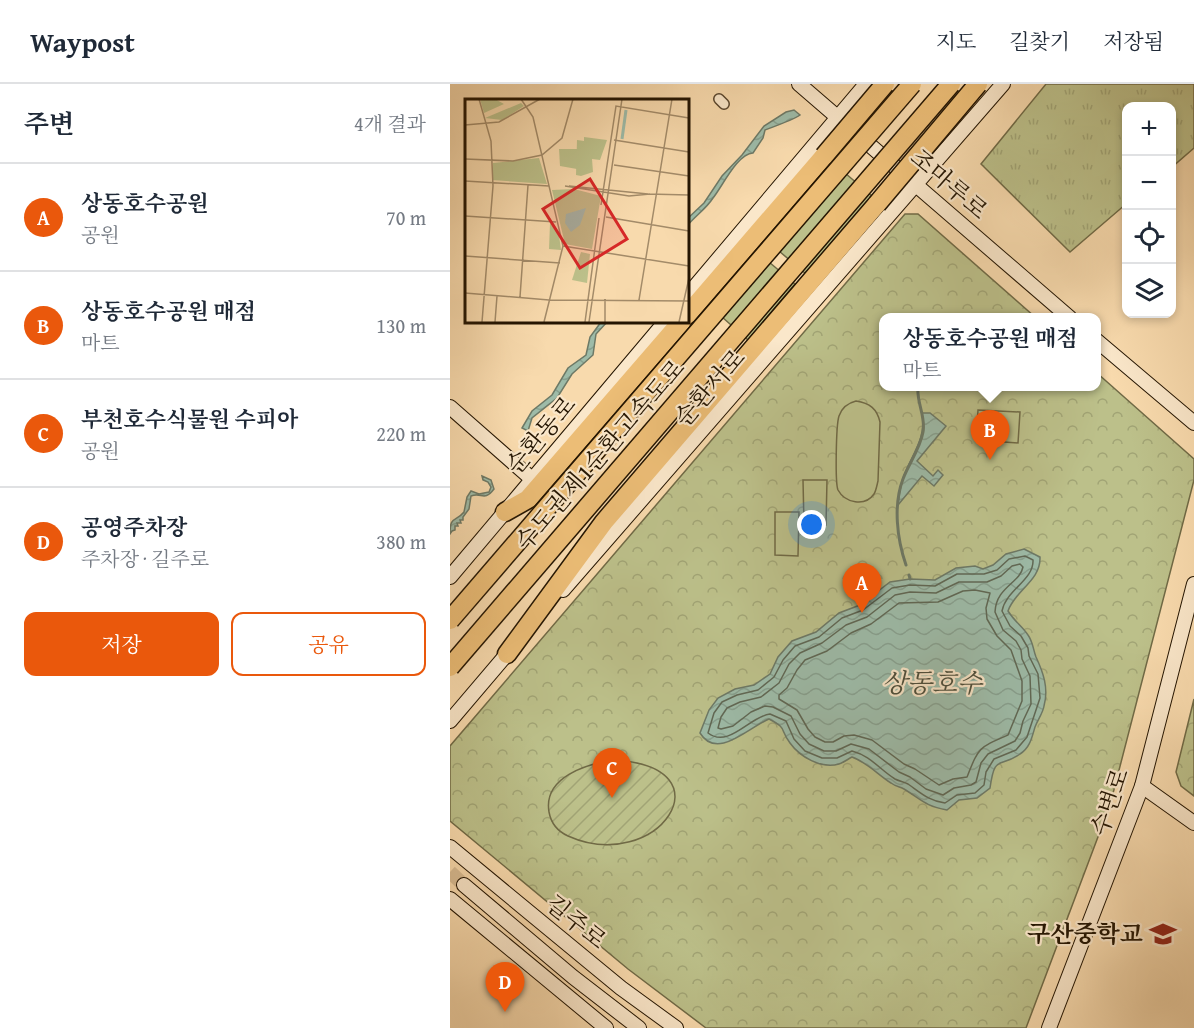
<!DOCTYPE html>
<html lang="ko">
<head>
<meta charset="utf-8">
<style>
	:root { --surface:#fff; --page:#f2f2f3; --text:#1f2937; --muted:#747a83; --line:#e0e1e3; --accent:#ea580c }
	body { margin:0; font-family:"Gentium Book Plus","Noto Serif KR",serif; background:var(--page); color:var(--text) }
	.controls { position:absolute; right:18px; top:18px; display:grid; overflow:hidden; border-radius:12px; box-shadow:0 3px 9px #0003 }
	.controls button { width:54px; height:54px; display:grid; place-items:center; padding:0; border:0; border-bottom:2px solid var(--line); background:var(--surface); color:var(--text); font:30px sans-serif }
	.you { position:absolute; left:362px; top:441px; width:21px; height:21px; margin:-15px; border:4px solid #fff; border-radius:50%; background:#1a73e8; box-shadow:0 0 0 9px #1a73e833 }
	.badge { display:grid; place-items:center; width:39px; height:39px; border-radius:50%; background:var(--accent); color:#fff; font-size:20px; font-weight:700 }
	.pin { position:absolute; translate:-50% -50px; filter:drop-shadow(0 2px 3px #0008) }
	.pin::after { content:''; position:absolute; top:32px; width:21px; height:18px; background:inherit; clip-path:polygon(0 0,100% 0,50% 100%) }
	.popup { position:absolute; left:429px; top:229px; width:222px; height:78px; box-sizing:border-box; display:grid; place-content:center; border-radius:12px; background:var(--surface); filter:drop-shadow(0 2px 4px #0005); font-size:20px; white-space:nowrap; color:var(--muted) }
	.popup b { font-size:22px; color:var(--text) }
	.popup::after { content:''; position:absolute; left:50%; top:100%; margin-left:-12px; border:12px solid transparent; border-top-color:var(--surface) }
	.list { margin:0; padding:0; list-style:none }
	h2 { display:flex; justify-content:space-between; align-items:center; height:78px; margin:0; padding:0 24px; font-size:26px }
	h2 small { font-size:20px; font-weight:400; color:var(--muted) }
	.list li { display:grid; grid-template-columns:39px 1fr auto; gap:18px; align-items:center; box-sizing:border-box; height:108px; padding:0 24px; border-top:2px solid var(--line) }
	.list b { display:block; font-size:22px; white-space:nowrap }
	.list p { margin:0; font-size:20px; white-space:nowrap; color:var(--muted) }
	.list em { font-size:20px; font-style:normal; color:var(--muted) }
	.actions { display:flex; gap:12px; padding:18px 24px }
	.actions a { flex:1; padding:14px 0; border:2px solid var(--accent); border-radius:12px; text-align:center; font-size:21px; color:var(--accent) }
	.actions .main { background:var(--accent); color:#fff }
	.icon { flex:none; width:33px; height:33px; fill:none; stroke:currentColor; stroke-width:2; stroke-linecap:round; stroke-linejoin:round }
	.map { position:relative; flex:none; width:744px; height:944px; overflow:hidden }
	header { display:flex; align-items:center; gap:36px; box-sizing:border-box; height:84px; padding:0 30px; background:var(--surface); border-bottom:2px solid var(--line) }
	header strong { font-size:28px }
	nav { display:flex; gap:33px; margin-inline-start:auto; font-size:21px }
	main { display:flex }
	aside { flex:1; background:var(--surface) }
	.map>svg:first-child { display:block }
	.grass { fill:url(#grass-tufts); stroke:#706a46; stroke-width:1.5 }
	.park { fill:url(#park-crowns); stroke:#706a46; stroke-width:1.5 }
	.garden { fill:url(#garden-furrows); stroke:#706a46; stroke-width:1.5 }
	.pitch { fill:#bcc08a; stroke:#706a46; stroke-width:1.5 }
	.water { fill:url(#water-waves); stroke:#6d7966; stroke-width:1.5 }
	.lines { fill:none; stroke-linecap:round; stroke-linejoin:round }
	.shore { stroke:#606855; stroke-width:1.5 }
	.stream { stroke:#6d7966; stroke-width:3 }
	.secondary-tunnel { stroke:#d8bc93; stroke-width:14; stroke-dasharray:14 7; stroke-linecap:butt }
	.street-casing { stroke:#59462d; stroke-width:12 }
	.secondary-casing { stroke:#241502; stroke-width:16 }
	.highway-casing { stroke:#241502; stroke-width:21 }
	.street { stroke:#fae7ca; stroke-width:9 }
	.secondary { stroke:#fae7ca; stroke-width:14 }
	.highway { stroke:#ecbd76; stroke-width:18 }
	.highway-bridge-casing { stroke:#241502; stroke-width:21; stroke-linecap:butt }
	.highway-bridge { stroke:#ecbd76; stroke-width:18 }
	.labels { text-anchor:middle; stroke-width:4.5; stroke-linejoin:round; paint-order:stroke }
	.street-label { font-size:24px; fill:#241502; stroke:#fae7ca }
	.poi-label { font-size:24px; font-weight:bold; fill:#241502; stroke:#fae7ca; text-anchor:end }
	.water-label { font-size:26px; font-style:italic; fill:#4e4f3c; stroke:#fae7ca }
	.inset-river { fill:none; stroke:#9dbba8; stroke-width:3 }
	.inset-road { fill:none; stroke:#a38b69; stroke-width:1.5 }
	.view { fill:#d62828; fill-opacity:0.15; stroke:#d62828; stroke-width:3 }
	.inset-edge { fill:none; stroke:#241502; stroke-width:3 }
</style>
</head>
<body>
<header>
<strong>Waypost</strong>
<nav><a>지도</a><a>길찾기</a><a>저장됨</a></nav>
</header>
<main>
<aside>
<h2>주변<small>4개 결과</small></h2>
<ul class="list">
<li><span class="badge">A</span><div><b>상동호수공원</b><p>공원</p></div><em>70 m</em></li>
<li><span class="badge">B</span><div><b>상동호수공원 매점</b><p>마트</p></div><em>130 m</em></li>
<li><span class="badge">C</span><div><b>부천호수식물원 수피아</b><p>공원</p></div><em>220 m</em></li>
<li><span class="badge">D</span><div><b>공영주차장</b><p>주차장 · 길주로</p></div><em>380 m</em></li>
</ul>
<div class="actions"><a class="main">저장</a><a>공유</a></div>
</aside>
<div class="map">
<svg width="744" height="944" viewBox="0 0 744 944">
	<defs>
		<pattern id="grass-tufts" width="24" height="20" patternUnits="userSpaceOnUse" patternTransform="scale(1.5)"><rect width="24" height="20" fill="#bcc08a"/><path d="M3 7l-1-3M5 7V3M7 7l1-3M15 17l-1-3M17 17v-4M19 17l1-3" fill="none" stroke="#a1a475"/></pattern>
		<pattern id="park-crowns" width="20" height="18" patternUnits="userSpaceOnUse" patternTransform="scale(1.5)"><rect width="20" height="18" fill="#bcc08a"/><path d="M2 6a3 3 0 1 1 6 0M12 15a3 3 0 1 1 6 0" fill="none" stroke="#a1a475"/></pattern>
		<pattern id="garden-furrows" width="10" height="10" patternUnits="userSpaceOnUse" patternTransform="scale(1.5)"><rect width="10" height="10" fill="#bcc08a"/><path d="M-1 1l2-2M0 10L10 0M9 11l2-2" fill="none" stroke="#a1a475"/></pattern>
		<pattern id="water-waves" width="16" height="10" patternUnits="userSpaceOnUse" patternTransform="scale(1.5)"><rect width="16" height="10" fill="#9dbba8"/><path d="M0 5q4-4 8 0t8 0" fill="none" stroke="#87a08f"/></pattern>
	</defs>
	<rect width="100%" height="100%" fill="#f8daad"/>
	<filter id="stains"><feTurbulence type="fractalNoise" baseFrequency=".00333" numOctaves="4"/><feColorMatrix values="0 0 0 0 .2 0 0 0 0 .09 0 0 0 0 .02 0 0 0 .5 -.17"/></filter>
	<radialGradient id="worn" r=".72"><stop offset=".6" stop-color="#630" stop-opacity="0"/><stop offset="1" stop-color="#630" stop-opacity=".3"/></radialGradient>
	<path class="grass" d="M596,0H744V64L722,83V22H676V120L620,168L531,80Z"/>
	<g class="park">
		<path d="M455,130H468L585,233L434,234V302H646L647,289L744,375V396L660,721L576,944H256L178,885L0,737V662Z"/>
		<path d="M744,615V712L731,702L726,688Z"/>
	</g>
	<path class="garden" d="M163,676C283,682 207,792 118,752C107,747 101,739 99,728C93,693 137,680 163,676Z"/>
	<g class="pitch">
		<path d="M395,89L422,112L356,190L329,167Z"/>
		<path d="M319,178L345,200L298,256L272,233Z"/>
		<path d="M406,317C420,319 427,325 430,338L428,397C427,401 426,407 424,410C415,423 395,419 388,406C385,399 386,341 389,332C392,323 398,319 406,317Z"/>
		<path d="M528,326L570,328L568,359L526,356Z"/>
		<path d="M353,396H377L376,441L354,440Z"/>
		<path d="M325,428H349L348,472L325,471Z"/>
	</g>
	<g class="water">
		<path d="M344,26L350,31C345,35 323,43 315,46L313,54L303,69C288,69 272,103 263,114C256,125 245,132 237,142V135L254,119L272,92L292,71L314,42L336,28Z"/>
		<path d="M158,237L146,250L143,271L122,290L107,314L82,334L78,347L72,344L82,327L102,311L118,284L136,271L140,253L151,238Z"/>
		<path d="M472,329H480L496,342L467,377L483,392L488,386L493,391L484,402L472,392L448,421C449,413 450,405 452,397C460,372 477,356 472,329Z"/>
		<path d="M32,392L41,396L44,405C34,418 32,408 21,412L19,425L13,433V436H10L11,439H7L8,442H5V446L2,447L0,450C0,431 5,439 14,428L17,413L21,407L29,410L39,408L41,403L38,398L33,396Z"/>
		<path d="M574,465L590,473C591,497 565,506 558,527C565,538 572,542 578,551C583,558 583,565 586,573C593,588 599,604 594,622C593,629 588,635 585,643C582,653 580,664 570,670C549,685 545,669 540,704L527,714L509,716L497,726C475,722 472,716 454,705C450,703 445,702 441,699C427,690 418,679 402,673C398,675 393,679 389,680C371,685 350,673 340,659C329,644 338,645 319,635C299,643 267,677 250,649L259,626L268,614L285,605L304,601L320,590L328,573L342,557L366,548L389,529L410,521L440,498L460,495L485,496L506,484L525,482L533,485L543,481L556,470Z"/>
	</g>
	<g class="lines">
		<g class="shore">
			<path d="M575,472L583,476C584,496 556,506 552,527L560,542L571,552L578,564L579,572L588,590L590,614L577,653L566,666L544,675L536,688L534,701L525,709L507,711L495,719C479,717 471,709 458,700C454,698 449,697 445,695C429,685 421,672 402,667L387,674H372L355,667L344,655L336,637L320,630C300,632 279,665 258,649L264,629L272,618L287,611L308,606L324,593L333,576L345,562L369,553L392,534L413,526L442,504L460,501L485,502L507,490H534L547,486L559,475Z"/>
			<path d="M570,480L573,483C570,499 546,503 545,528L553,546L566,557L571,566L572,575L580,592L581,620L573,637L570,649L565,657L538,670L531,679L526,698L521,701L504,704L493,711L476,705L460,693L449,688L419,665L401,660L386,667H374L359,660L350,650L341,632L323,623L315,622L301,628L283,642L271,645L268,644L271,633L277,624L290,618L311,613L329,599L339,580L350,569L372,559L396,541L417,533L445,511L460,508L486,509L509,498H537L551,492L562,482Z"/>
			<path d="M525,506L540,509L536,524L537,535L547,552L561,566L572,597V617L558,651C528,664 529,663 517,693L503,695L489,701L465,685L454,680L422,656L404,651L394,652L383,658H375L365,653L358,645L347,626L329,615V611L337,604L347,586L355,576L377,567L401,549L421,540L449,519L488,518L513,507Z"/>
		</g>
		<g class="stream">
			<path d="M456,481C447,455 443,421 453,395C459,379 470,365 473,348C476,332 466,318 468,302"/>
			<path d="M459,491L460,495"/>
		</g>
		<path class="secondary-tunnel" d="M0,788L14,801"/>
		<defs>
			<path id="street" d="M269,15L274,20"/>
			<g id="secondary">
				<path d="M349,0L620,234"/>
				<path d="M237,212L416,0"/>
				<path d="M646,256L744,339"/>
				<path d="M0,323L83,396"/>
				<path d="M0,493L216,237"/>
				<path d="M113,506L553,0"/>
				<path d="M0,637L63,563"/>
				<path d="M692,702L744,739"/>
				<path d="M0,763L171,904L226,944"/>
				<path d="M14,801L123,893L189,944"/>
				<path d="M0,815L156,944"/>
				<path d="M599,944L692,702L744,500"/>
			</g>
			<g id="highway">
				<path d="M237,231L374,72"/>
				<path d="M55,428L78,415L232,237"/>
				<path d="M57,570L154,438L427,120"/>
			</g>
		</defs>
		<use href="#street" class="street-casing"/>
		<use href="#secondary" class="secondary-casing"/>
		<use href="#highway" class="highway-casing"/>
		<use href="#street" class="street"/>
		<use href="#secondary" class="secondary"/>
		<use href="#highway" class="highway"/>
		<defs>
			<g id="highway-bridge">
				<path d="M374,72L435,0"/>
				<path d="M427,120L528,0"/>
				<path d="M0,536L462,0"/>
				<path d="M0,583L501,0"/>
			</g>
		</defs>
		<use href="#highway-bridge" class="highway-bridge-casing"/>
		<use href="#highway-bridge" class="highway-bridge"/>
	</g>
	<defs>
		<symbol id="school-bare" viewBox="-9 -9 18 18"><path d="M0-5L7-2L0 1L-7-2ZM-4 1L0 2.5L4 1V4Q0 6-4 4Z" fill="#8f2418" stroke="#fae7ca" stroke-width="2.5" paint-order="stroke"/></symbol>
	</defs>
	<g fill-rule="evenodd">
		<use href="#school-bare" x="694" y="831" width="38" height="38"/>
	</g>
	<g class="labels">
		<g class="street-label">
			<text transform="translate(499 100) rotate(41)" y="8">조마루로</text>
			<text transform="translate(260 304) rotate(-49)" y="8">순환서로</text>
			<text transform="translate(91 351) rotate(-50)" y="8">순환동로</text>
			<text transform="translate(150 371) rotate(-49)" y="8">수도권제1순환고속도로</text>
			<text transform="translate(660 718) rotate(-71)" y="8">수변로</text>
			<text transform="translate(126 838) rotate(39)" y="8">길주로</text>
		</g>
		<g class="poi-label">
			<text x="693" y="858">구산중학교</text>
		</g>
		<g class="water-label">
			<text x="482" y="608">상동호수</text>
		</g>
	</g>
	<g transform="translate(15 15)">
		<rect width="224" height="224" fill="#f8daad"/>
		<path d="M116,153L125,155L122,184L107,181Z" fill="#bcc08a"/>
		<path d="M15,0H30L39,5L19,14ZM56,4L59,7L37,21L20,19ZM119,38L142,41L135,61L127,60L128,73L116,77L111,76L112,41L119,42ZM74,59L82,85L27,81L28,64ZM109,90L136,97L127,150L100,145L87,91ZM85,124L94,136L96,151L84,150Z" fill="#bcc08a"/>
		<path d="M94,50H114L112,70L95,67Z" fill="#bcc08a"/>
		<path d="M121,109L115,126L106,133L100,124L101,115Z" fill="#9dbba8"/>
		<path class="inset-river" d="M157,40L161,11"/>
		<path class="inset-road" d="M14,0L26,42L28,87L17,223M56,0L68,18L98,147L79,223M0,26L34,23L75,0M149,41L224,53M0,60L48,62L77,56L97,39L108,0M149,66L224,77M0,82L84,87M100,87L164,97L185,95M104,87L183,95M183,95L224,96M136,106L151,7L224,19M0,117L91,123M141,118L224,132M98,147L224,167M0,157L95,164M0,194L84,201M55,198L63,86M84,201L224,202M174,201L207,0M30,223L32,197M120,223L134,119M124,223L157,0M140,223V200M214,223L224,179"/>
		<path class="view" d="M125,80L162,140L115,169L78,110Z"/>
		<rect width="224" height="224" class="inset-edge"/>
	</g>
	<rect width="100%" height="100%" filter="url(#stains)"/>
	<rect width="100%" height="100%" fill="url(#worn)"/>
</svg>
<div class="controls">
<button>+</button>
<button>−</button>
<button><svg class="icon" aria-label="locate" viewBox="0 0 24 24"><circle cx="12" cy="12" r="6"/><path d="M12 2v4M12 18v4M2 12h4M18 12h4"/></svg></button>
<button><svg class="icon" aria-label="layers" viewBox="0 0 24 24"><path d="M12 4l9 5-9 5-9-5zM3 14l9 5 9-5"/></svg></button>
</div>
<div class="you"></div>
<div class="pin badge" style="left:412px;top:529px">A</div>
<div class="pin badge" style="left:540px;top:376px">B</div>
<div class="popup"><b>상동호수공원 매점</b>마트</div>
<div class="pin badge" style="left:162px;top:714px">C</div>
<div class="pin badge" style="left:55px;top:928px">D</div>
</div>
</main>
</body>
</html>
